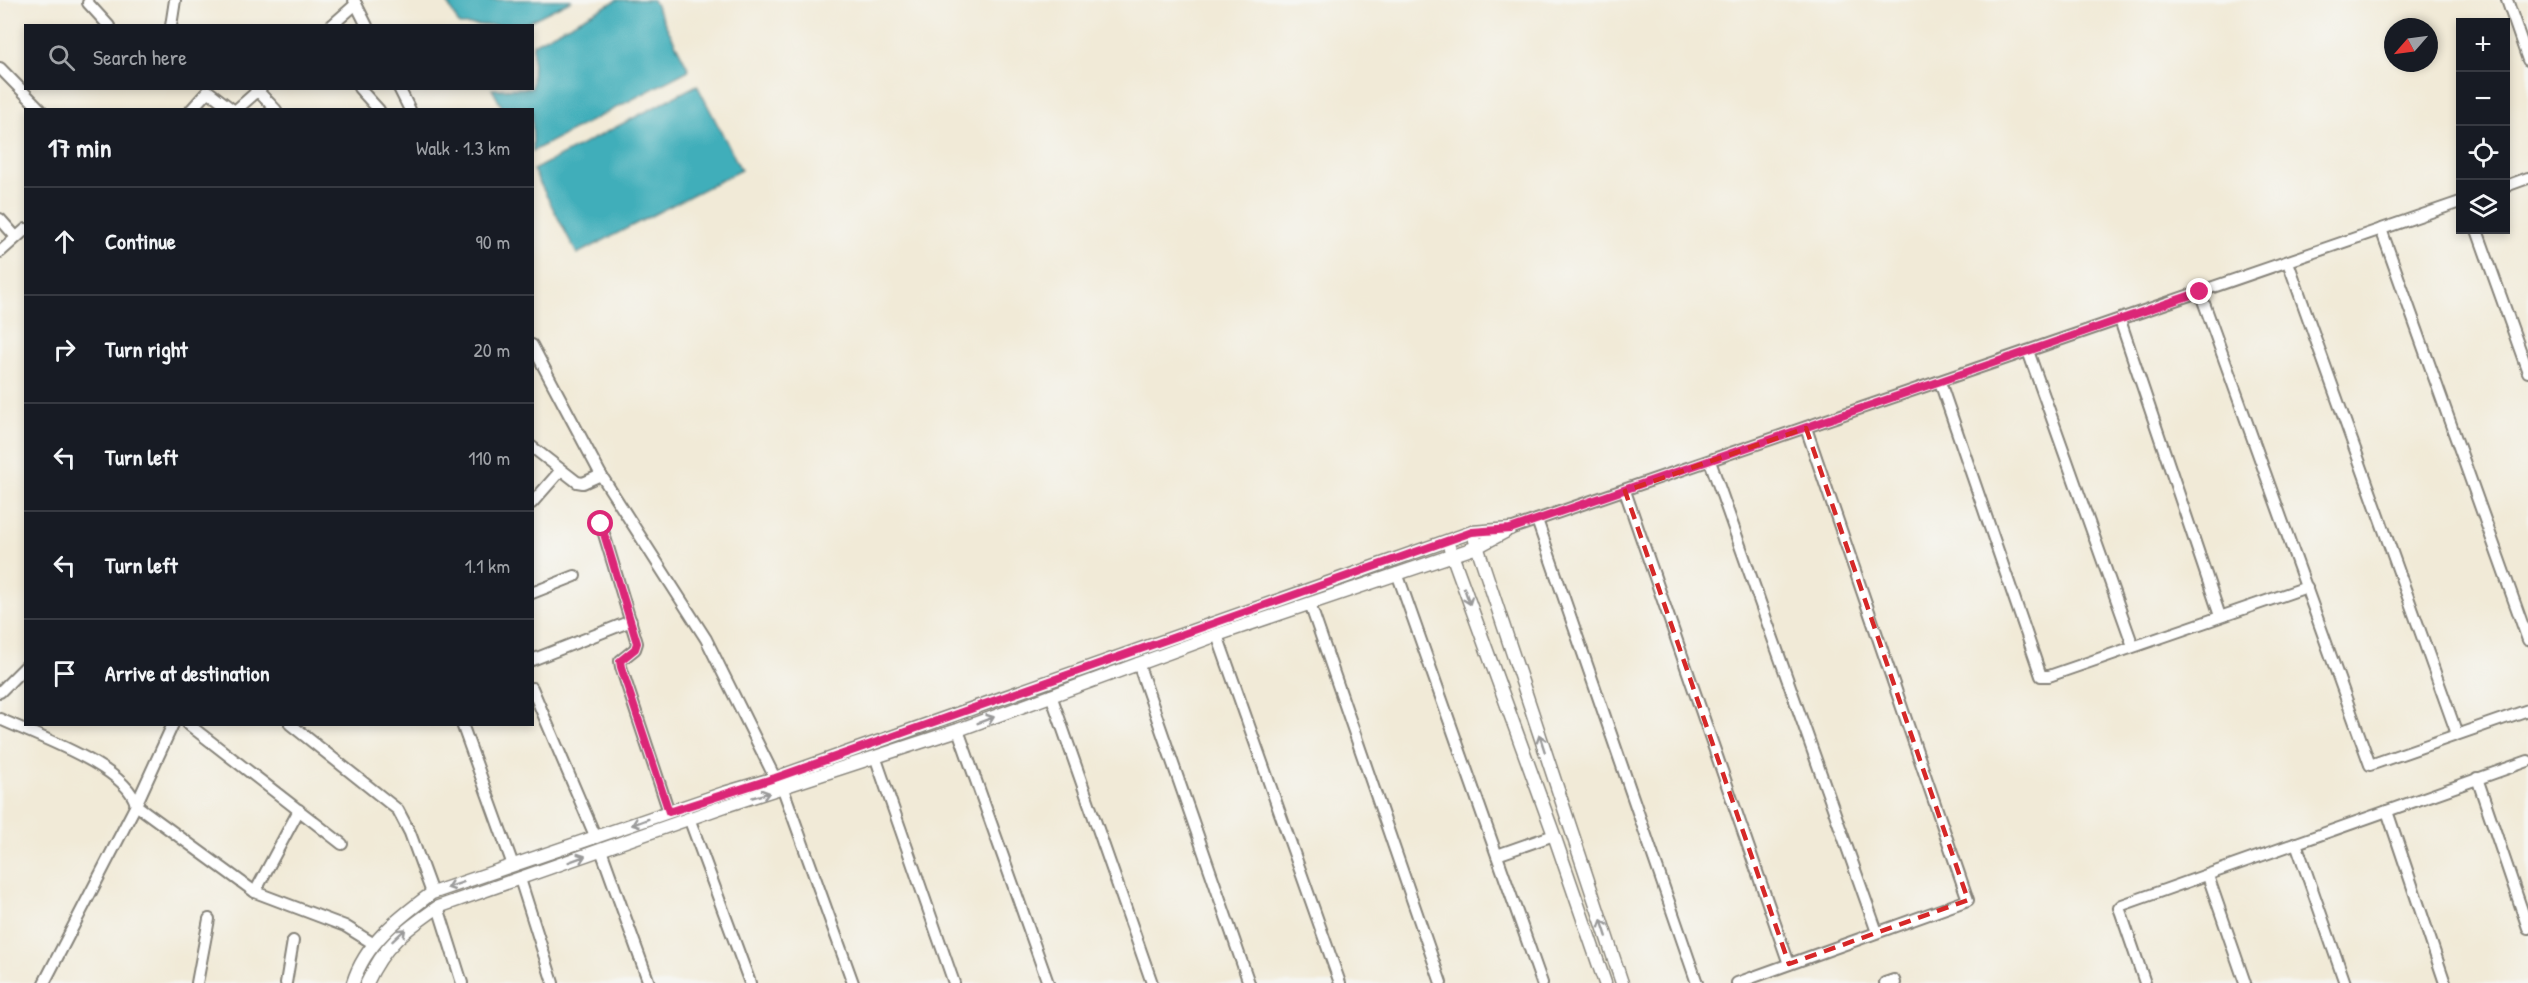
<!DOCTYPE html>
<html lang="en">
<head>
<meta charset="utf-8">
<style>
	:root { --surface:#171b24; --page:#20242c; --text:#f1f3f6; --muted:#9ea1a6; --line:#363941 }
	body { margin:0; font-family:"Patrick Hand",sans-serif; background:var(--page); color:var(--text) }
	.controls { position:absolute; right:18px; top:18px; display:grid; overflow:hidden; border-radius:0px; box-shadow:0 3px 9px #0003 }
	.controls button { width:54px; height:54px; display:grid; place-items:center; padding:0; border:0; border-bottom:2px solid var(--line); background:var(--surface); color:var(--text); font:30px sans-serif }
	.compass { position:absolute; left:2384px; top:18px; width:54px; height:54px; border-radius:50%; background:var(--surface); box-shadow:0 3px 9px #0003; rotate:242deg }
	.stop { position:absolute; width:18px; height:18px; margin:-14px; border:4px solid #db2777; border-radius:50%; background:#fff }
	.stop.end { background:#db2777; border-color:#fff; box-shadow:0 2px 6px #0008 }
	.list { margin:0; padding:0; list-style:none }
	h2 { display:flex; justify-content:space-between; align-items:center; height:78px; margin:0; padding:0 24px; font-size:26px }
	h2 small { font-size:20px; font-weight:400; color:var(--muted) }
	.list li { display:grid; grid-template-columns:39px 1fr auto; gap:18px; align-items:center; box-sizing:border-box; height:108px; padding:0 24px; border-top:2px solid var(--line) }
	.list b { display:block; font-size:22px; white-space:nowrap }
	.list em { font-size:20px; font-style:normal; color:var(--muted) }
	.icon { flex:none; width:33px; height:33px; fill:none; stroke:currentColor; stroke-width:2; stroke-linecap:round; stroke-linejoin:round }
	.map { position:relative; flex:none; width:2528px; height:983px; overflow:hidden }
	.search { position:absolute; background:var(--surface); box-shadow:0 3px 9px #0003; left:24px; top:24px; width:510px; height:66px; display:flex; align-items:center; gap:15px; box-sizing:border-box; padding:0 21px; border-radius:0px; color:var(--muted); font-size:22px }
	.panel { position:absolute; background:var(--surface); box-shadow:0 3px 9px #0003; left:24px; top:108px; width:510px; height:618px; border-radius:0px }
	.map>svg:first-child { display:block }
	.water { fill:#3faeba; stroke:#2e656b; stroke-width:1.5 }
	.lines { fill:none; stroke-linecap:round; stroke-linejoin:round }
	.minor-casing { stroke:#86837a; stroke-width:14 }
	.tertiary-casing { stroke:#86837a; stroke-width:15 }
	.minor { stroke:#fff; stroke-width:10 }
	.tertiary { stroke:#fff; stroke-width:12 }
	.oneway { stroke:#999 }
	.route { stroke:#db2777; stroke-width:8 }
	.marked { fill:none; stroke:#d62828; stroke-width:4.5; stroke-dasharray:12 8; stroke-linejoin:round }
</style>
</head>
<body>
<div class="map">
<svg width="2528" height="983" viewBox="0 0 2528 983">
	<rect width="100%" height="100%" fill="#f6f6f2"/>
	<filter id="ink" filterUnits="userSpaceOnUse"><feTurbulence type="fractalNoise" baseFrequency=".0167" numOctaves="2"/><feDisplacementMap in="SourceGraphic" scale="12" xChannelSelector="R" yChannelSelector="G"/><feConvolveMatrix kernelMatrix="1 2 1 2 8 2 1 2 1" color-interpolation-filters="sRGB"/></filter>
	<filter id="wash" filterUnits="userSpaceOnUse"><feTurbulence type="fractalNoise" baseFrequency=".008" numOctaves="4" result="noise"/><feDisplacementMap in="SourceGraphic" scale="24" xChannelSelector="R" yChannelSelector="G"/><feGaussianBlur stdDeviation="1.35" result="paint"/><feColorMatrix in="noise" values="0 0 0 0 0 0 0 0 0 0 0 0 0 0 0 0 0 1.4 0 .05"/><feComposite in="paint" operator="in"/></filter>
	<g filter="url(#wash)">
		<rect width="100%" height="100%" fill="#f1ead7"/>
		<g class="water">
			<path d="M446,0H572L522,25H459Z"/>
			<path d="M617,0H653L689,70L533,151L532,110L503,109L492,89L532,88L533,44Z"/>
			<path d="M697,85L741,170L577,254L533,170Z"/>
		</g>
	</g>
	<g filter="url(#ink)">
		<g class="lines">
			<defs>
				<g id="minor">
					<path d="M354,0L367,26"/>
					<path d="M2507,0L2528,60"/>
					<path d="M88,3L109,26"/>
					<path d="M171,26L175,0"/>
					<path d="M331,26L356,4"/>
					<path d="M0,68L41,110"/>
					<path d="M255,88L276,110"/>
					<path d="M359,88L379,110"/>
					<path d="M399,88L410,110"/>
					<path d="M191,110L208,91L233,110"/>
					<path d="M236,110L261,88"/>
					<path d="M2506,186L2528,178"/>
					<path d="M0,219L16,237"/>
					<path d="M2381,229L2528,640"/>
					<path d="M2477,230L2528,372"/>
					<path d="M0,252L26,229"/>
					<path d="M2288,262L2457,734"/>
					<path d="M2200,292L2370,765L2528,710"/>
					<path d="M2120,320L2220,616"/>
					<path d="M532,345L601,475L706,639L775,778"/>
					<path d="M2028,351L2133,646"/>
					<path d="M1940,382L2041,676H2049L2307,587"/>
					<path d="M532,447L577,482L583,483L601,475"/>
					<path d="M1710,461L1877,932"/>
					<path d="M1625,491L1789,964"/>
					<path d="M532,503L561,470"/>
					<path d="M1537,520L1697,983"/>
					<path d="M601,524L637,643L635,649L620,661L621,667L669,812"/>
					<path d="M1510,529L2460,202"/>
					<path d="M1397,573L1542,983"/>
					<path d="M532,593L575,576"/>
					<path d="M1310,604L1441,983"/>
					<path d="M1217,635L1340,983"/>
					<path d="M532,660L631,621"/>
					<path d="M1138,663L1249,983"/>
					<path d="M532,688L596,838"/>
					<path d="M0,692L26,666"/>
					<path d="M1051,695L1152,983"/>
					<path d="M0,719C34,735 128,767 136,805L255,892L345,926L374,944"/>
					<path d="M188,724L342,844"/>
					<path d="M290,724L398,810L410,833L432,893"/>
					<path d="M462,724L513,865"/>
					<path d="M958,730L1048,983"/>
					<path d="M876,759L954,983"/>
					<path d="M2477,778L2528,928"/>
					<path d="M783,789L853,983"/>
					<path d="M2387,811L2445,983"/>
					<path d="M689,818L750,983"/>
					<path d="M2296,843L2345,983"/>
					<path d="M601,850L649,983"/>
					<path d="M1497,855L1554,835"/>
					<path d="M2208,876L2245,983"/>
					<path d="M520,879L553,983"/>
					<path d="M255,892L299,810"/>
					<path d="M438,907L462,983"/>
					<path d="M44,983L136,805L173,724"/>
					<path d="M197,983L209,919"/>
					<path d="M286,983L293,941"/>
					<path d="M1737,983L1968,900L1806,428"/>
					<path d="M1885,983L1894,980L1895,983"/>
					<path d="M2145,983L2121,913L2119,908L2122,905L2528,761"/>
				</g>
				<g id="tertiary">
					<path d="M1475,540L1622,983"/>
					<path d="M1450,549L1554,835L1605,983"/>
					<path d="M353,983C365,943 400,917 432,893L724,793L775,778L1472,532L1510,529"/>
					<path d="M367,983C384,945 405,930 438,907L728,805L958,730L1217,635L1477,547L1505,532"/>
				</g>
			</defs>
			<use href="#minor" class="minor-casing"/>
			<use href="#tertiary" class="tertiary-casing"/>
			<use href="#minor" class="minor"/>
			<use href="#tertiary" class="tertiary"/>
		</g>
		<defs><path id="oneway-shaft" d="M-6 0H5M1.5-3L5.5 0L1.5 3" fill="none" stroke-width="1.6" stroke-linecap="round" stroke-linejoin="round" transform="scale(1.5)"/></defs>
		<g class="oneway">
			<use href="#oneway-shaft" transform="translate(1467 596) rotate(70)"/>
			<use href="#oneway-shaft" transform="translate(986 720) rotate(-21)"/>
			<use href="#oneway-shaft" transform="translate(1542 743) rotate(-108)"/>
			<use href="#oneway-shaft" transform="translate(761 795) rotate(-16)"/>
			<use href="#oneway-shaft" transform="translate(640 822) rotate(160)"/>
			<use href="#oneway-shaft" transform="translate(577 859) rotate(-20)"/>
			<use href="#oneway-shaft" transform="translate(455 885) rotate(161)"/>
			<use href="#oneway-shaft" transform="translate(1604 928) rotate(-108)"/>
			<use href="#oneway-shaft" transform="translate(399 935) rotate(-43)"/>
		</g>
	</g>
	<g class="lines" filter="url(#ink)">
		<path class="route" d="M601,524L637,643L635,649L620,661L621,667L669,812L775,778L1472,532L1510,529L2200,292"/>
	</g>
	<path class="marked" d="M1806,428L1968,900L1789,964L1625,491Z"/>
</svg>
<div class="controls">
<button>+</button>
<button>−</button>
<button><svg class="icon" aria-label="locate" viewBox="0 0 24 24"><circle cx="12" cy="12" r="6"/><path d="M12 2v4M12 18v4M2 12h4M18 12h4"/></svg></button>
<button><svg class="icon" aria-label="layers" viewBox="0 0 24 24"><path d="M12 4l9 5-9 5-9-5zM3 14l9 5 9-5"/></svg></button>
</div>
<svg class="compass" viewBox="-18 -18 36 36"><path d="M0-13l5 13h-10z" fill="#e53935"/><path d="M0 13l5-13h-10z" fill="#9ea1a6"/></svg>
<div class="stop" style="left:601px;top:524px"></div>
<div class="stop end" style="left:2200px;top:292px"></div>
<div class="search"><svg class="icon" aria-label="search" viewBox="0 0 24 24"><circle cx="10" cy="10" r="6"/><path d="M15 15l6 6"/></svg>Search here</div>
<section class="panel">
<h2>17 min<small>Walk · 1.3 km</small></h2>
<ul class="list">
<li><svg class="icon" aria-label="ahead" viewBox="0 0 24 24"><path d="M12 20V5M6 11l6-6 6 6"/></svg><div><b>Continue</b></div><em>90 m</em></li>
<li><svg class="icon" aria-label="right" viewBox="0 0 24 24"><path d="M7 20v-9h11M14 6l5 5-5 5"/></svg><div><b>Turn right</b></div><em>20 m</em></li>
<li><svg class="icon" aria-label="left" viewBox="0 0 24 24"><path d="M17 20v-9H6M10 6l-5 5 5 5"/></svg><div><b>Turn left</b></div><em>110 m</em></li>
<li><svg class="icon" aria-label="left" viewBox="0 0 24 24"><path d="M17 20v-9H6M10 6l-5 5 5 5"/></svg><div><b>Turn left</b></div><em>1.1 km</em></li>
<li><svg class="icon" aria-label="arrive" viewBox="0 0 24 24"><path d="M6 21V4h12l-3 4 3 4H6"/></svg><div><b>Arrive at destination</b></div></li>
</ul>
</section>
</div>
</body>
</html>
